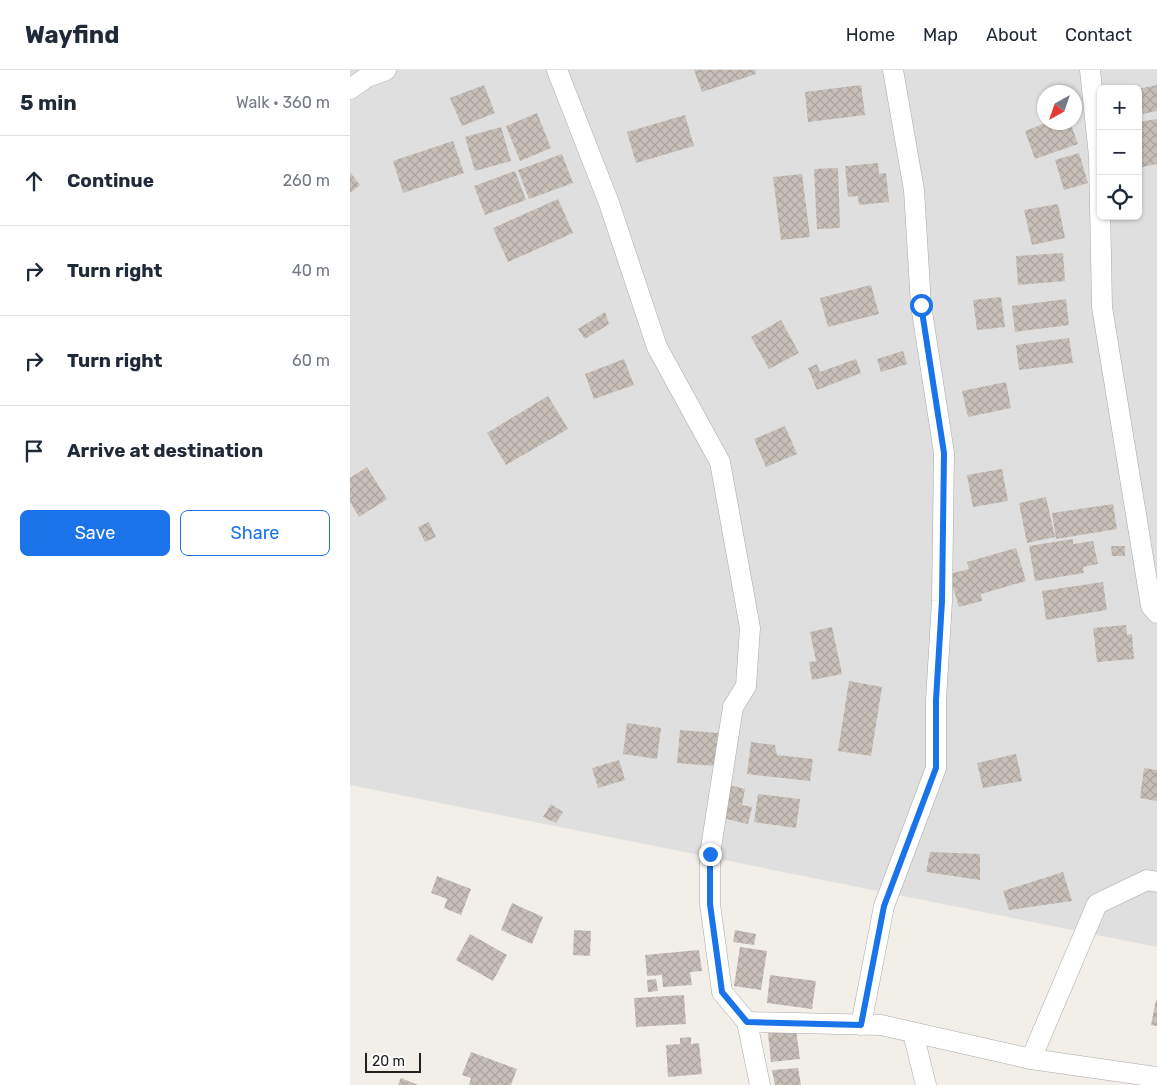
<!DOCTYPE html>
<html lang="en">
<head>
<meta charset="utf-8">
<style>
	:root { --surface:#fff; --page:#f2f2f3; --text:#1f2937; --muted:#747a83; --line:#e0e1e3; --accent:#1a73e8 }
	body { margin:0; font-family:Rubik,sans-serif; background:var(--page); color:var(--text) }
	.controls { position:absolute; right:15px; top:15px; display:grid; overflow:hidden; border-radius:8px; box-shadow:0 1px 4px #0004 }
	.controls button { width:45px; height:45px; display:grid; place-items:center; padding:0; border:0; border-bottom:1px solid var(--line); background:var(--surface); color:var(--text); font:25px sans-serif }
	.compass { position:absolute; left:687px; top:15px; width:45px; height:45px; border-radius:50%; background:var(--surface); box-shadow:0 1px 4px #0004; rotate:220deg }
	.scale { position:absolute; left:15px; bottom:12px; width:56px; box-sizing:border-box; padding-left:5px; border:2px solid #222; border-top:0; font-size:14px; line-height:18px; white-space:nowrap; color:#222; -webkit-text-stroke:4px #fff; paint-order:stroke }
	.stop { position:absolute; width:15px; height:15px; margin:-11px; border:4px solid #1a73e8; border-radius:50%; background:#fff }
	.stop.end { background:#1a73e8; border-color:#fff; box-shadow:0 1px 5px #0008 }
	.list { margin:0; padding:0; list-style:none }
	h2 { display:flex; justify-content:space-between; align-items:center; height:65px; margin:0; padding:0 20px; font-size:21px }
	h2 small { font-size:16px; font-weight:400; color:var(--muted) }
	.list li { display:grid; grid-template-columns:32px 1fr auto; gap:15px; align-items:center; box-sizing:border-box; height:90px; padding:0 20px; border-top:1px solid var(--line) }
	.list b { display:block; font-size:19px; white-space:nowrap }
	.list em { font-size:16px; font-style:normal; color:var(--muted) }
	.actions { display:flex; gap:10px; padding:15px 20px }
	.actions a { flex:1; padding:11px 0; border:1px solid var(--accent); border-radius:8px; text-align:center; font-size:18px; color:var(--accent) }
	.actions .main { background:var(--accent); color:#fff }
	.icon { flex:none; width:28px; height:28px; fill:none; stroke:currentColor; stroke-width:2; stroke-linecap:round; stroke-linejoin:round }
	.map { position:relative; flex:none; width:807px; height:1015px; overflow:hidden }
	header { display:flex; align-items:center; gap:30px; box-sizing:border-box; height:70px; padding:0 25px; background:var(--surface); border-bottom:1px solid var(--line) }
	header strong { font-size:24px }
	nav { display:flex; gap:28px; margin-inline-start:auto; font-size:18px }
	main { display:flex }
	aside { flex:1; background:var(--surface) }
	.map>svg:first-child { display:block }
	.residential { fill:#e0dfdf; fill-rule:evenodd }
	.building { fill:url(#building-cross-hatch) }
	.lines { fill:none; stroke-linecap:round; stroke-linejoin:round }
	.minor-casing { stroke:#a9a9a9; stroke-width:21 }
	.minor { stroke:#fff; stroke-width:20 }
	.route { stroke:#1a73e8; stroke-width:6 }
</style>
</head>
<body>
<header>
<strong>Wayfind</strong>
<nav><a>Home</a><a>Map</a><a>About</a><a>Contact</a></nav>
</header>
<main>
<aside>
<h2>5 min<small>Walk · 360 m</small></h2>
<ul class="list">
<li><svg class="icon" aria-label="ahead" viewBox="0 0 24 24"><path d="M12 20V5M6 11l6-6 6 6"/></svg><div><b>Continue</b></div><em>260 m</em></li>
<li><svg class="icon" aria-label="right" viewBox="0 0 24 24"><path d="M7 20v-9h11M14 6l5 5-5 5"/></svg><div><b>Turn right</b></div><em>40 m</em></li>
<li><svg class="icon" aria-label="right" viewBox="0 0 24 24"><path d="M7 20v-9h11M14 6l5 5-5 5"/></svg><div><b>Turn right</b></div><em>60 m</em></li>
<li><svg class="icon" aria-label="arrive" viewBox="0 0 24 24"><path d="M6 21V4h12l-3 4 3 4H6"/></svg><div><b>Arrive at destination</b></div></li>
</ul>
<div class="actions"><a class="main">Save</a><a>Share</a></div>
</aside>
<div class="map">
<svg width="807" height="1015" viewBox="0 0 807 1015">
	<defs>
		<pattern id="building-cross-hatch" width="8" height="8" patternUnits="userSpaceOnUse" patternTransform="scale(1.25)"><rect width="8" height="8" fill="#c7bfb8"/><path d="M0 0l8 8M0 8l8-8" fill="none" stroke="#aba49e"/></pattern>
	</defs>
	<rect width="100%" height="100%" fill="#f2efe9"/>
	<path class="residential" d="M0,0H807V877L0,715ZM751,19H788V146H751ZM694,22H724V52H694Z"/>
	<g class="building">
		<path d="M344,0H405L406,4L352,22Z"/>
		<path d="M134,15L145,43L112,56L100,28Z"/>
		<path d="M511,15L515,45L458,52L455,22Z"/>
		<path d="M807,15V41L793,44L788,19Z"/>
		<path d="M187,43L201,78L170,91L156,56Z"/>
		<path d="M335,45L344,76L286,93L277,62Z"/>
		<path d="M807,49V94L788,98V52Z"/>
		<path d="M698,52H720L728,74L685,89L675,61Z"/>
		<path d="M151,57L161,91L125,101L115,67Z"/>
		<path d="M103,71L114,103L53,123L43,91Z"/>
		<path d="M729,83L738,113L714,120L705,90Z"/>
		<path d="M212,84L223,113L179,129L168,100Z"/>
		<path d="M528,93L529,104L536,103L539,132L509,135L508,126L498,127L495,96Z"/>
		<path d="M488,98L490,158L467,159L464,99Z"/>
		<path d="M165,101L176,130L135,145L124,116Z"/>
		<path d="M0,102L10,115L0,123Z"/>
		<path d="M452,104L460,167L431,170L423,107Z"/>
		<path d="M208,129L223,163L158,192L143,158Z"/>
		<path d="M708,134L715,168L682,175L674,140Z"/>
		<path d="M713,183L715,211L668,215L666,186Z"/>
		<path d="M521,215L529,244L478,257L470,228Z"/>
		<path d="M651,227L655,257L627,260L623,230Z"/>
		<path d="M716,229L719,255L665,262L662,236Z"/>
		<path d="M255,242L259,254L235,269L228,259Z"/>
		<path d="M431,250L449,283L419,299L401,267Z"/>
		<path d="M719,268L723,293L669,300L666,275Z"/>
		<path d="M553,281L557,294L531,302L527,289Z"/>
		<path d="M274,289L284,315L244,329L235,304Z"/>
		<path d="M506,289L511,303L467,320L458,298L467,294L470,302Z"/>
		<path d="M656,312L661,338L618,347L612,321Z"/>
		<path d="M198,326L218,359L156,395L137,363Z"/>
		<path d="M435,356L447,384L416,397L404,369Z"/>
		<path d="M17,397L37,429L9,447L0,432V408Z"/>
		<path d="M652,399L658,431L623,437L617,405Z"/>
		<path d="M696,427L705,467L677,473L669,433Z"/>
		<path d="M763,434L767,459L706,469L702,443Z"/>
		<path d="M79,452L86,467L75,472L68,457Z"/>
		<path d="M723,469V474L743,471L748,494L733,497L734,503L685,511L679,476Z"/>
		<path d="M761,476H775V486H762Z"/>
		<path d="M666,478L676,511L631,524L632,531L609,537L599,504L619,499L617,492Z"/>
		<path d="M753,512L757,540L696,550L692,521Z"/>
		<path d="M776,555L777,565L782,564L784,589L747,592L743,558Z"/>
		<path d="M482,557L492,604L462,610L459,592L466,591L460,562Z"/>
		<path d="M499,611L532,617L521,686L488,681Z"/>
		<path d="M277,653L311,658L307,689L273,684Z"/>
		<path d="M330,660L368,663L365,696L327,693Z"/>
		<path d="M401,672L425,675L427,685L463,689L460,711L397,704Z"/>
		<path d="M666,684L672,711L633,718L627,693Z"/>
		<path d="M269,690L275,710L248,718L242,698Z"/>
		<path d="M794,698L807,700V731L790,728Z"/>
		<path d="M379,715L395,719L392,735L402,737L398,754L372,748Z"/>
		<path d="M408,724L450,729L446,758L404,752Z"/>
		<path d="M201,734L213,742L206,753L193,747Z"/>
		<path d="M580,782L630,784V810L576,802Z"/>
		<path d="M713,802L722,831L659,840L653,821Z"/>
		<path d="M87,806L121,819L111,845L94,838L97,829L81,823Z"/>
		<path d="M162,833L193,847L182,874L151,860Z"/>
		<path d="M224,860L241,861L240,886L223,885Z"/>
		<path d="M385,860L406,864L404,875L383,872Z"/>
		<path d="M120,864L157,885L143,911L106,890Z"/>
		<path d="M390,877L417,881L411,920L384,916Z"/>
		<path d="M349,880L352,901L340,902L342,915L313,917L312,905L297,906L295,885Z"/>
		<path d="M420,905L466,911L462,939L417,933Z"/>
		<path d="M306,909L308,921L298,922L297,910Z"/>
		<path d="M334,925L336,954L286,957L284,928Z"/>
		<path d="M806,930H807V956L801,955Z"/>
		<path d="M446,960L450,989L421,992L418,963Z"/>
		<path d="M341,967V974L349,973L352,1004L318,1007L316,975L330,974V968Z"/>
		<path d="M121,982L167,999L161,1015H119L121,1008L112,1005Z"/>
		<path d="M448,998L451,1015H425L422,1000Z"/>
		<path d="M51,1008L68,1015H48Z"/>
	</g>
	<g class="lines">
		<defs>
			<g id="minor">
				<path d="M207,0L259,133L307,277L370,392L400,558L396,616L383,637L360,784V834L372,922L397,952L410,1015"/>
				<path d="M740,0L749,86L752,237L801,536L807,543"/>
				<path d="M0,19L17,7L36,0"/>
				<path d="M397,952L531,955L681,989L807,1007"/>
				<path d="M511,955L534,836L586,698V630L592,531L594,383L571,235L564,120L543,0"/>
				<path d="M563,963L576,1015"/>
				<path d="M681,989L747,834L797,810L807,812"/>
			</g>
		</defs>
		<use href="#minor" class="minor-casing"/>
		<use href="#minor" class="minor"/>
	</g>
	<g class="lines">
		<path class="route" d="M360,784V834L372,922L397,952L511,955L534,836L586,698V630L592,531L594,383L571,235"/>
	</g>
</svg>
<div class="controls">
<button>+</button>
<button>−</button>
<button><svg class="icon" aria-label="locate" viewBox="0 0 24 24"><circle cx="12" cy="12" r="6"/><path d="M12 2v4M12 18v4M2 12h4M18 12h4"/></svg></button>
</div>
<svg class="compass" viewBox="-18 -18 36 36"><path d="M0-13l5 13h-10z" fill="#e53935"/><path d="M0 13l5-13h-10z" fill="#747a83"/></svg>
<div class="scale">20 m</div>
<div class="stop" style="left:571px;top:235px"></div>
<div class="stop end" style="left:360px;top:784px"></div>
</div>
</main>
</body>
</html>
